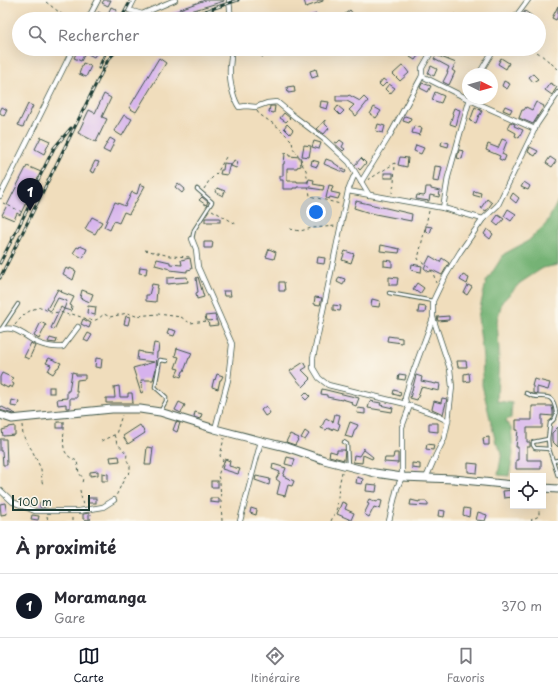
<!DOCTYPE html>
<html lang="fr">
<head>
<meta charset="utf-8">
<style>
	:root { --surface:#fff; --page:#f2f2f3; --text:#2b2b33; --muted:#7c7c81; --line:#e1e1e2; --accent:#111827 }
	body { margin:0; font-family:"Playpen Sans",sans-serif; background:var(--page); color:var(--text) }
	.controls { position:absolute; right:12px; bottom:12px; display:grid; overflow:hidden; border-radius:0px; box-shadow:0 4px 16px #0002 }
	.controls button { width:36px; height:36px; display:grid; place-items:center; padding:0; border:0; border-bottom:1px solid var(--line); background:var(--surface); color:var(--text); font:20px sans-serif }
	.compass { position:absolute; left:462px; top:68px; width:36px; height:36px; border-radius:50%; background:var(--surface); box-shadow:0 4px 16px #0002; rotate:95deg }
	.scale { position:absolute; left:12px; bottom:10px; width:78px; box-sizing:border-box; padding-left:4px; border:2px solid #1f3d34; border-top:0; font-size:11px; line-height:14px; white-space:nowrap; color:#1f3d34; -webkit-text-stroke:3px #fbf7ec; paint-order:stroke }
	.you { position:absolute; left:316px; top:212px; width:14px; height:14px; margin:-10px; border:3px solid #fff; border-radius:50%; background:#1a73e8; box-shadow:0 0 0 6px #1a73e833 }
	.badge { display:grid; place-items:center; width:26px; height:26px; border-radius:50%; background:var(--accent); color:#fff; font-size:13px; font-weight:700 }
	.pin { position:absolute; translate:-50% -33px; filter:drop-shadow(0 1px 2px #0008) }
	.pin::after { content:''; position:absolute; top:21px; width:14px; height:12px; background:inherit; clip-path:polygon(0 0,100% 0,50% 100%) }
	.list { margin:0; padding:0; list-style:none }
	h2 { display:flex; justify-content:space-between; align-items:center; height:52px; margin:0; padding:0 16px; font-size:17px }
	h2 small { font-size:13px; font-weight:400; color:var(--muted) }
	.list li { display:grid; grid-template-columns:26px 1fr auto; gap:12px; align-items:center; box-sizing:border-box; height:64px; padding:0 16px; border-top:1px solid var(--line) }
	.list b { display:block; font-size:15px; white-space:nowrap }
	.list p { margin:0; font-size:13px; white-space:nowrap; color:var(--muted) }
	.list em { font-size:13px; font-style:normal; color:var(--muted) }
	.icon { flex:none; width:22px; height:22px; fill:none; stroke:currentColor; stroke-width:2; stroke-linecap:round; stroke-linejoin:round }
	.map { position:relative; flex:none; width:558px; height:521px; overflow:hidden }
	.search { position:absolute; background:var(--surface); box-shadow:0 4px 16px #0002; left:12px; right:12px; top:12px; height:44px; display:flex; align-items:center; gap:10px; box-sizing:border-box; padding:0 14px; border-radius:22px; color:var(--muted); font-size:15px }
	.sheet { height:116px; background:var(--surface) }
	nav { display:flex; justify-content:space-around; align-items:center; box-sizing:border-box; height:56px; border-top:1px solid var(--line); background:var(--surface); font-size:11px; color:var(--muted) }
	nav a { display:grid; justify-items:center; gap:2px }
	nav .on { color:var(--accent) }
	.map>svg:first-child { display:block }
	.forest { fill:#74b274; stroke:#4a7854 }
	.building { fill:#d6b2ed }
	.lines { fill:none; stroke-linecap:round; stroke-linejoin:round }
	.service-casing { stroke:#3e5548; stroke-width:4.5 }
	.minor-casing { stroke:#3e5548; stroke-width:6 }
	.secondary-casing { stroke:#3e5548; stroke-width:9 }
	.path { stroke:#3e5548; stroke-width:1; stroke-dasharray:3 3; stroke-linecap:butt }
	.service { stroke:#fff; stroke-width:2.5 }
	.minor { stroke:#fff; stroke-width:4.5 }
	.secondary { stroke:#fff; stroke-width:7 }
	.rail-casing { stroke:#1f3d34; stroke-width:3 }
	.rail { stroke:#fbf7ec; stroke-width:1.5; stroke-dasharray:4.5; stroke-linecap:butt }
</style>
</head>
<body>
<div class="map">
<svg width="558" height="521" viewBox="0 0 558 521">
	<rect width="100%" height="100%" fill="#fbf7ec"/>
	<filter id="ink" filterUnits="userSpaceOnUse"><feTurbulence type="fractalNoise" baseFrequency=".025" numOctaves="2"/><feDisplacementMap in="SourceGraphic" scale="8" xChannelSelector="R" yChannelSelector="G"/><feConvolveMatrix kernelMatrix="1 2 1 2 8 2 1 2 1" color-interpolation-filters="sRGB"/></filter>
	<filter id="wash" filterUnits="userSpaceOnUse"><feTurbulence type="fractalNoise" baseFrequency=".012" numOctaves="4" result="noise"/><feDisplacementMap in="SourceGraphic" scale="16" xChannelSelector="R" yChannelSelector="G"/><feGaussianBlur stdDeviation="0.9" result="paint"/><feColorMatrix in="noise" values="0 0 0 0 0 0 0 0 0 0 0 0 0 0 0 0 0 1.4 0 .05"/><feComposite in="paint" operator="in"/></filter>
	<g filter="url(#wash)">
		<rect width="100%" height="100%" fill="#f0ddbc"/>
		<path class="forest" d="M558,201V265L543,268L520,283L502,302L497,321L499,350L497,401L512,403L511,418L506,420L507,423L511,428L512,438L513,454L509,476L498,475L502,452L496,443L482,385L483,358L478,317L486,282L504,254L528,241L546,224Z"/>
		<g id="blocks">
			<g class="building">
				<path d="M104,0H111L108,6L102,3Z"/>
				<path d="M205,0H224V1L191,11L170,19H154V18L180,10V9Z"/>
				<path d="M304,0H323V1L306,7Z"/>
				<path d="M558,6V16L556,20L552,18Z"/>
				<path d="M111,7L117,10L113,19L107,16Z"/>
				<path d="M350,10L353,14L348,18L345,14Z"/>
				<path d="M525,11L532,16L530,19H527L522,16Z"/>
				<path d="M98,12L105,15L103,19H94Z"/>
				<path d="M316,14L318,19H303Z"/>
				<path d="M455,14L457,19H444Z"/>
				<path d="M78,49L85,53L81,61L74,58Z"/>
				<path d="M90,49H99L94,57L88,54Z"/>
				<path d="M416,49H423L415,60L410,57Z"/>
				<path d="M267,50L268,55L262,57L261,51Z"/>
				<path d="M436,55L456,63L452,70L455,72L449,85L443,82L448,72H447L449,67L434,59Z"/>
				<path d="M159,58L166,63L136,112L129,108Z"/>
				<path d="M501,58L509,63L506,69L498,64Z"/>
				<path d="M83,63L91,66L86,77L79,74Z"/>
				<path d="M403,65L409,73L400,81L393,74Z"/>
				<path d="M431,66L437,69L434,76L428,73Z"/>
				<path d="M316,69L318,76L312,78L310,71Z"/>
				<path d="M533,74L538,79L533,82L529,77Z"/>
				<path d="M383,79L387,82L382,87L379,84Z"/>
				<path d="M504,81L510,84L507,89L502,86Z"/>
				<path d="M422,83L431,86L428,92L420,88Z"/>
				<path d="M550,83L557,87L552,95L545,90Z"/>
				<path d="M389,84L395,88L390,94L385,89Z"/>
				<path d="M294,86L295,92L288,93L287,87Z"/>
				<path d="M435,92L444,96L441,103L432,100Z"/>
				<path d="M104,94L111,98L102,117L107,119L96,142L78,133L89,110L95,113Z"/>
				<path d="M349,95L360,101L364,97L368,101L356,116L349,110L354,105L347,101H336V96H348Z"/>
				<path d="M321,101L329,102L327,109L320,107Z"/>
				<path d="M536,102L544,106L533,124L519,118L522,110H524L526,107L532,110Z"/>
				<path d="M28,104L33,106L23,127L18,125Z"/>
				<path d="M270,106H275L274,113L269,112Z"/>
				<path d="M338,106L344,111L340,115L335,110Z"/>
				<path d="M505,106L512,109L510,113L503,110Z"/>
				<path d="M2,107L7,110L4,116L0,113V111Z"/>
				<path d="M374,107L381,111L376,118L370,114Z"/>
				<path d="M475,107L482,111L480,115H479L476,123L470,121Z"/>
				<path d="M454,108L460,110L456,126L450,124L453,114L452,113Z"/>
				<path d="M284,113L290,118L286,122L280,118Z"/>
				<path d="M124,115L132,119L122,136L114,131Z"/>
				<path d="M405,116L411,118L409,123L403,121Z"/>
				<path d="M325,120V124L329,128L324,134L317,129Z"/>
				<path d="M510,122L515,124L514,126L523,130L519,138L515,136L516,133L507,128Z"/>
				<path d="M287,124L293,130L290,134L284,128Z"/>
				<path d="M378,124L385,126L383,133L376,131Z"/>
				<path d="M414,126L422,128L420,135L412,133Z"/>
				<path d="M41,137L50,141L44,154L35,149Z"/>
				<path d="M110,138L115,141L109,153L103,150Z"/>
				<path d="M502,139L507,141L502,154L506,156L504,161L499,159L500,156L486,150L488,144L498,148Z"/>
				<path d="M340,140L344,143L342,147L345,149L343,151L334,143L335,142L337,143Z"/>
				<path d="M314,141L321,143L319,149L312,147Z"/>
				<path d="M442,141L449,143L448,147L441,145Z"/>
				<path d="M304,145L311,146L309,157L302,156Z"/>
				<path d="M416,145L424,148L421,154L414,151Z"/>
				<path d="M530,147L538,151L535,156L528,152Z"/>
				<path d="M459,150L464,151L462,159L457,158Z"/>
				<path d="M285,153L289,154V156L300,157L301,166L297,167V168H287V181H297V182H308L309,179L314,180L313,184L324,186L323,190L310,188L311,187H297V188H293V189H283V180H280V176H283V164H284Z"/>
				<path d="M400,157L408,158L407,167L398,165Z"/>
				<path d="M550,157L556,161L552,167L546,163Z"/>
				<path d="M361,158L366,163L360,170L355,165Z"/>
				<path d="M326,159L334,162V163L346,171L345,173L324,164Z"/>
				<path d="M234,160L238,162L236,168L231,166Z"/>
				<path d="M312,160L319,162L317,167L311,165Z"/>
				<path d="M95,161L99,162L94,173L90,171Z"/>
				<path d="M224,163L230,164L227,175L220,174L221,170H223Z"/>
				<path d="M27,166L41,172L20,215L17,213L14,220L2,215Z"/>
				<path d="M435,166L442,167L439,182L433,181Z"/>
				<rect x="384" y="173" width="9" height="5"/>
				<path d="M524,182L530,186L528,190L521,187Z"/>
				<path d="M178,183L185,189L182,193L175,187Z"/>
				<path d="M140,184L145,186L129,214L124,212L119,223L114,221L110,230L104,227L115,202L125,206L132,192L137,194Z"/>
				<path d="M329,185L333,186L331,192L340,194L338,199L330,197L329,199L326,198Z"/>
				<path d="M426,187H431V189L440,191L439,197L430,195L429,201L416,199L417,195L424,196L425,195Z"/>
				<path d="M217,188L225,191L223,196L215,192Z"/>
				<path d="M474,191L481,193L480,197L473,195Z"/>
				<path d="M513,193L519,198L516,203L510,198Z"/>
				<path d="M202,197L208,202L206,205L199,200Z"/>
				<path d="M487,199L492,203L486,211L481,208Z"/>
				<path d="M356,201L412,214L411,221L370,213L354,208Z"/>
				<path d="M508,209L516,214L511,221L504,216Z"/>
				<path d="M498,215L504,219L498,226L493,222Z"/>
				<path d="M92,217L102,222L95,234L85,229Z"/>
				<rect x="205" y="218" width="15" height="4"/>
				<path d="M426,226L432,227L430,233L425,232Z"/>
				<path d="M487,229L493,234L490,239L484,234Z"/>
				<path d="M204,242H213L212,248H204Z"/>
				<path d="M381,245L400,249L399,253L380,251Z"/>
				<path d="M80,246L87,249L83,258L73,253L77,247L79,248Z"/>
				<path d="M269,249L276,252L274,259L266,257Z"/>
				<path d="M345,251L354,254L351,263L342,260Z"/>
				<path d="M430,256L440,262L442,258L449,263L442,275L432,270L429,272L424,268Z"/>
				<path d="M318,257L325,258L324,264L317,263Z"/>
				<path d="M190,258L192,269L187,270V272L170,270V269L155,265L157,259L170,262V264L182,265L181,260Z"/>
				<path d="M384,260L392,261V267L384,266Z"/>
				<path d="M412,264L422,266L421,272L411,270Z"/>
				<path d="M140,267L147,268L146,274L139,273Z"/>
				<path d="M66,268L69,270L70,268L76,271L73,280L63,274Z"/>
				<path d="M463,275L469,278L467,284L460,280Z"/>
				<path d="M187,277L188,282L167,284V278Z"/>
				<path d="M198,277L204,297L197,299L196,293L198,292L196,278Z"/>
				<path d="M339,277L345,279L343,285L337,282Z"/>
				<path d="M389,277L398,278L397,285H389Z"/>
				<path d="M279,282H284L285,291H279Z"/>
				<path d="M417,283L424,288L420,294L413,289Z"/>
				<path d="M152,284L158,285L157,289L156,302L146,301V295H149Z"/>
				<path d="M468,285L472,287L467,295L464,293Z"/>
				<path d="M58,289L62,291L61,292L74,297L70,305L72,306L71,311L64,309L67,301L58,298L51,311L47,309Z"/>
				<path d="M82,290L93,294L90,302L80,298Z"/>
				<path d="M223,291H230L231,296H224Z"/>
				<path d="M315,297L322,298L320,305L314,304Z"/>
				<path d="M372,299L380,301L379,307L371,306Z"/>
				<path d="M333,305L341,306L340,311L333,310Z"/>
				<path d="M88,306L96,307L95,315L87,313Z"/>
				<path d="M419,306L426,307L425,313H418Z"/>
				<path d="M61,307L64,309L54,330L51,328Z"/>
				<path d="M215,315L218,325L209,326L208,320H206L205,316Z"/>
				<path d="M126,316L130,317L128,325L124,324Z"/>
				<path d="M449,316V320L438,321L437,317Z"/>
				<path d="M83,319L91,323L89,328L81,324Z"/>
				<path d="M41,322L46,325L39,339L34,336Z"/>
				<path d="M169,329L176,331L174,336L167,334Z"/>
				<path d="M88,333L92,335L88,342L84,340Z"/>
				<path d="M388,336L402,338V343L387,341Z"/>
				<path d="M50,338L57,340L56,343L48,342Z"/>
				<path d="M31,343L35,346L29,359L24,357Z"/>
				<path d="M154,343L159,344L158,352H157L156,369L153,380H141L143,392L141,393L133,368L154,362L137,360L138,351L143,352V353L152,354Z"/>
				<path d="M177,348L192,353L190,358H189L184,371H183L181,377L176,375L179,369L175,368L179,357L175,356Z"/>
				<path d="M49,358L61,363L58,368H57L53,374L48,371L51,365L46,363Z"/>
				<path d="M96,358L102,359L101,368L95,367Z"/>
				<path d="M457,361H466L467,367H458Z"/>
				<path d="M304,362L307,367L302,370L311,379L303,387L296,379L290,371Z"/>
				<path d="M72,372L76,373V375H85V379L77,380L76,391H77V398H70V408H66V404L58,405L57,399L67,398V391H69Z"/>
				<path d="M2,373L13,378L11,382L14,384L12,388L9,386L8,388L0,384V377Z"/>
				<path d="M469,373L470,381L464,382V374Z"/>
				<path d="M217,374L223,376L221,380H220L218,389L212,387L214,379L215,380Z"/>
				<path d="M399,374L406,375L405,380L398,379Z"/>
				<path d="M416,375L422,377L421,381L436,384V383L440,384L439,391L421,387L417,400L410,398Z"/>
				<path d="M534,379L550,383L548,390L537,387V394L533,393V386H532Z"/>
				<path d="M119,386L120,397H128V393H132L133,403H106V398H115L114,387Z"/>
				<rect x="49" y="387" width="5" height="6"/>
				<path d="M322,389L359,398L356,406L351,404L352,402L342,399V400L327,397V395L321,394Z"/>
				<path d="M394,390L401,392L400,396L393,394Z"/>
				<path d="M306,392L310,396L306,400L302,396Z"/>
				<path d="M442,398L447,399L443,414L432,409L434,401L441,403Z"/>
				<path d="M12,400L19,402L17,407L11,406Z"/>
				<path d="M370,401L381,403L380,405L393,408L392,412L368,408Z"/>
				<path d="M179,402L185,405L181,413L175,410Z"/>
				<path d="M0,406L16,414H13L0,410Z"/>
				<path d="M266,406L270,413L265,416L261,410Z"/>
				<path d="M532,406H552L553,412V416L542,415V428H527V442H530V447H527V460H541V469H516V460H518V447H516L518,430H516V420H532Z"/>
				<path d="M358,408L365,409V414L357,413Z"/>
				<path d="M195,412L202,414L200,419L194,417Z"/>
				<path d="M335,414L340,415L338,423L340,424L338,430L333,428L332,430L328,428L326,430L321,428L326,418L333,422Z"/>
				<rect x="57" y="422" width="6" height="6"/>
				<path d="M176,422L180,423L177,432L173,430Z"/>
				<path d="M350,422L358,425L356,429H355L352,438L345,436Z"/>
				<path d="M429,423H438V432L429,431Z"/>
				<path d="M140,425L145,433L128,444L123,436Z"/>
				<path d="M15,426V435L3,436L2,430L9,428V427Z"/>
				<path d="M558,427V447L552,441V433Z"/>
				<path d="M305,431L309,434L305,440L301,438Z"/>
				<path d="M290,434L299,438L295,445L286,442Z"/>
				<path d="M489,437V445H484L483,438Z"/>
				<path d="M0,439H6L7,465H3L2,451H0Z"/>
				<path d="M427,444L434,445L433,450L426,449Z"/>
				<path d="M147,447L153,448L151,465H145Z"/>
				<path d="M364,448V450L373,457L372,459L363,455L362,463L353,462L354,455L359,456Z"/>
				<path d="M337,450H345L344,460L329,456L330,451L337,453Z"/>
				<path d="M394,453H398V463L384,462L385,458H393Z"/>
				<path d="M119,456L120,461L111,462L110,457Z"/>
				<path d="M287,457L295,459L293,466L285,464Z"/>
				<path d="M225,459L230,461L229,466L240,469L238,474L222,469Z"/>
				<path d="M412,463L420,464V469L412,468Z"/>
				<path d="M468,463L478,464L477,473L468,472Z"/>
				<path d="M273,464L286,468L283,476L294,481L292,486L288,485L285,496L277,494L280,482L276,479L280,472L272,469Z"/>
				<path d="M98,471V475L90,476V472Z"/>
				<path d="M102,473L108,474V481H102Z"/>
				<path d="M256,476L270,479L269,485L255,480Z"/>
				<path d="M357,477L363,479L362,484L356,483Z"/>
				<rect x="211" y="481" width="7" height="6"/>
				<path d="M367,484L377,485L376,492L366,491Z"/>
				<path d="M513,490V497L504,498L503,491Z"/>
				<rect x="88" y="498" width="8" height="5"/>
				<path d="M210,498H219V503L210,502Z"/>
				<path d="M369,499L377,502L378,500L382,501L380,509L374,507L369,517L364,514L369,504L367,503Z"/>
				<path d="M411,500L419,502V501H426V502L428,503V506L410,505Z"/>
				<path d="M46,501V507H40V502Z"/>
				<path d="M342,502L347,504L345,509L354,513L351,520L337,514Z"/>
				<path d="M5,503L7,514L1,515L0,504Z"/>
				<path d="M251,508L257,510L256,515L250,513Z"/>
				<path d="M464,508L470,509L469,517L463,515Z"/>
				<path d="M439,510L445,511L444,517L438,516Z"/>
				<path d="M478,512L487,515L485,521L476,520Z"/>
				<path d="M89,513V520L83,519V514Z"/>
				<path d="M32,515L39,516L38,520L31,519Z"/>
			</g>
		</g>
	</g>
	<g filter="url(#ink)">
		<use href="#blocks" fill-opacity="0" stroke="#3e5548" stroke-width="1"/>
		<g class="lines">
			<defs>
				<g id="service">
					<path d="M192,239L194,230L212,202L197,189"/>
					<path d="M389,293L433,301"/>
					<path d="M2,328L18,304"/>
					<path d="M526,393C528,394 530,395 532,396C545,399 553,391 556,412C557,417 554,420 550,423L548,439L533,442V445L535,448L549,449L558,476"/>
					<path d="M160,412L166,401V397L155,387L160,360L167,361"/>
					<path d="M548,439L549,449"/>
					<path d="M344,442L347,444L348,466"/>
					<path d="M553,461L558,460"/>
				</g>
				<g id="minor">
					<path d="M134,0L129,10L142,14L175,0"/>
					<path d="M229,0L231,19"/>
					<path d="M88,19L98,0"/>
					<path d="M514,19L528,0"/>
					<path d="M231,49C232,58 229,67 230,75C230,84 234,100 239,107L246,106L256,107L267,103L277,102L295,117L324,139L349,162L369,195"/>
					<path d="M479,74L494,49"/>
					<path d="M422,76L470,100L535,129"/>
					<path d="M470,98L448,177L443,208L483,219"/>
					<path d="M361,182L390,135L422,76V68L433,49"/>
					<path d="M348,191L353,178L356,174"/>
					<path d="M0,196L73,49"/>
					<path d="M443,208L348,191L313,358V368L319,378L328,385L406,404L434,414L448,421"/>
					<path d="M192,239L196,249L198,267L232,344L228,380L215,429"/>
					<path d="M0,330C15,324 25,337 38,343C45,346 56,348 63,347L78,327"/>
					<path d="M426,478L436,455L444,439L448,421L452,387L450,369L433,318V301L443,280L460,252L483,219L498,205L537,124L558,93"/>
					<path d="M0,490L13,502L35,511H79L103,507L114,500"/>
					<path d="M240,521L261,441"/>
					<path d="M389,521L397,488L402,477V427L409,408L406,404L405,398L409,383L433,318"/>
				</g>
				<g id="secondary">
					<path d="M0,415L12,419L21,418L112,409H140L160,412L215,429L261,441L286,447L324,460L375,473L402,477L454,479L513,485"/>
					<path d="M543,488L558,489"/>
				</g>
			</defs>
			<use href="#service" class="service-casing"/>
			<use href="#minor" class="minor-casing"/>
			<use href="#secondary" class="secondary-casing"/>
			<g class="path">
				<path d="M46,2L68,19"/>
				<path d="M532,49L540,54L558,69"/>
				<path d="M237,53L252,49"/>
				<path d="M257,111L259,114L278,127L292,141L293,148L301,159L303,166L306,170L310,196L340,204"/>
				<path d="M368,180L395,163L394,184L392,193"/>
				<path d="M204,189L209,181L217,173L226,157"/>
				<path d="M3,203L22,212L26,211L28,212V213"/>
				<path d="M212,210L236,224"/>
				<path d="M429,211L418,259C428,266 433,269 436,283"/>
				<path d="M290,229L300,231L312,228L336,226"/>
				<path d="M145,250L170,256L192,257"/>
				<path d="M15,325C22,316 29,309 41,307L51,313L60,312L69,315L72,314L93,321L98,319L104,314L110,317L127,313L136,316L158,314L181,317L190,323L216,320"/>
				<path d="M64,421C65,430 61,446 66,453C68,457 73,459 77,461L79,473L83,478L82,483"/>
				<path d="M22,425L23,435L26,441L32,450L41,469L42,481L43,485"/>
				<path d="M114,435L117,443L127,454C126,459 127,461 130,465V472L125,477L116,496"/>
				<path d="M101,441L116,434L122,415"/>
				<path d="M80,490L83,506"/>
				<path d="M47,516L48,521"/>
				<path d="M72,521V516"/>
				<path d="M90,521L91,514"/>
				<path d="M222,521L220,482L218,476L223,460L220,456L224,438"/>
				<path d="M331,521L337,508L339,486L342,472"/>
				<path d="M532,521L531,520L539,516V506"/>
			</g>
			<use href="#service" class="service"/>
			<use href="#minor" class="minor"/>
			<use href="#secondary" class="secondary"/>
			<defs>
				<g id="rail">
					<path d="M121,19L131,0"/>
					<path d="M182,19L238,0"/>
					<path d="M99,68L107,49"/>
					<path d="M30,196L54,148L71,128"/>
					<path d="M0,263L30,204L37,192"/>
					<path d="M0,278L103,70L108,60L118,49"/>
				</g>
			</defs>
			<use href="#rail" class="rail-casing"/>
			<use href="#rail" class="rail"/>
		</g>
	</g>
</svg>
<div class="controls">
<button><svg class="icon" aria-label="locate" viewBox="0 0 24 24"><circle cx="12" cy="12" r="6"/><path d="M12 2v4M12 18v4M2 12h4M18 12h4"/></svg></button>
</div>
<svg class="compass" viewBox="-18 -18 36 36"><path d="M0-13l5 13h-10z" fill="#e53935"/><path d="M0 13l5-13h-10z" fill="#7c7c81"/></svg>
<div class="scale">100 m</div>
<div class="you"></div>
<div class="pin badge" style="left:30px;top:211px">1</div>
<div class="search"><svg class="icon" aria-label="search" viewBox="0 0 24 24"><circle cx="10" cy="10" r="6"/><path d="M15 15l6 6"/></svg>Rechercher</div>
</div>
<section class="sheet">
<h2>À proximité<small></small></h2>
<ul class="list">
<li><span class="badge">1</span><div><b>Moramanga</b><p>Gare</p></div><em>370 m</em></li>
</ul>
</section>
<nav>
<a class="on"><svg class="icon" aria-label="map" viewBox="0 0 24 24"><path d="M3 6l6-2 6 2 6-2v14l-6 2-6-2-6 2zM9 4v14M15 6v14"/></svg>Carte</a>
<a><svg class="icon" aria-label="directions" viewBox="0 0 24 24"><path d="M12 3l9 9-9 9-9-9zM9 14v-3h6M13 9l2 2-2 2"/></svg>Itinéraire</a>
<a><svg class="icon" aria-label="saved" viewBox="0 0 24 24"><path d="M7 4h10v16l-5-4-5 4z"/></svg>Favoris</a>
</nav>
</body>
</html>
